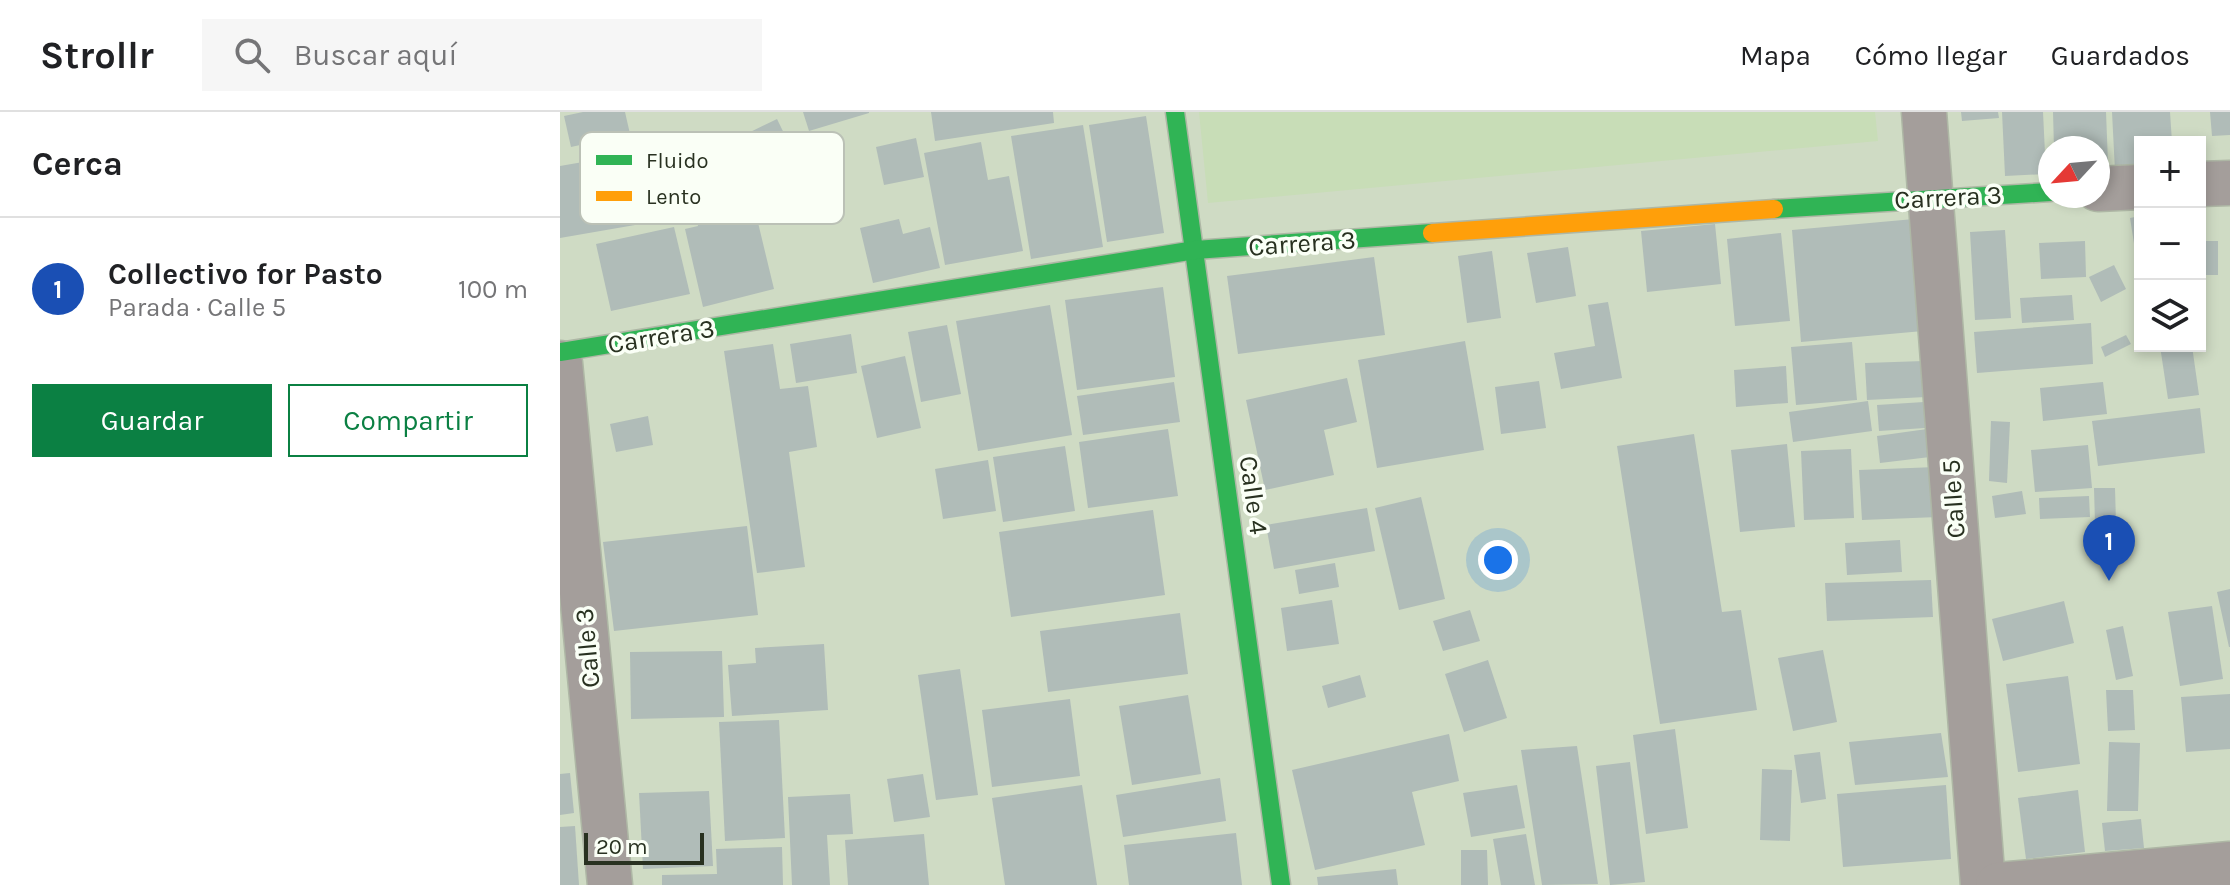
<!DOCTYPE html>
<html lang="es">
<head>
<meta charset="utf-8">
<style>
	:root { --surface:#fff; --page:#f6f6f6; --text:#202124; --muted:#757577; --line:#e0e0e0; --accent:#0b8043 }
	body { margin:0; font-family:Karla,sans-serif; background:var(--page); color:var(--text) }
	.controls { position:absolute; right:24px; top:24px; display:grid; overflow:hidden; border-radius:0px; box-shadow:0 4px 12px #0003 }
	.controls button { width:72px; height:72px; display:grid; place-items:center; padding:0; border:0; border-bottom:2px solid var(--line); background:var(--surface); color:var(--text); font:40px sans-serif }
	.compass { position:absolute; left:1478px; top:24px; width:72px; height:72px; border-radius:50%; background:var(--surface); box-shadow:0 4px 12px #0003; rotate:244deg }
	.scale { position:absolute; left:24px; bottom:20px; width:120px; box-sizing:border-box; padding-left:8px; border:4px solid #283120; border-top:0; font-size:22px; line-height:28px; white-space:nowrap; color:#283120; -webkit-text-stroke:6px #fafff6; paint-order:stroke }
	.you { position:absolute; left:938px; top:448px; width:28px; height:28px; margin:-20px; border:6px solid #fff; border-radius:50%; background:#1a73e8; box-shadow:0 0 0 12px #1a73e833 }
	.badge { display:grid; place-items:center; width:52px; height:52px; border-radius:50%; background:var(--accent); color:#fff; font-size:26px; font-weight:700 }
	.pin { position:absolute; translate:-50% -66px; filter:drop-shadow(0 2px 4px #0008) }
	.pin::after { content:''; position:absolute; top:42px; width:28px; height:24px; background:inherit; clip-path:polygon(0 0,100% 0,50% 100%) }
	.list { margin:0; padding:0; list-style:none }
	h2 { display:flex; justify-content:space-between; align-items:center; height:104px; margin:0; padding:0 32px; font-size:34px }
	h2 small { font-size:26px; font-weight:400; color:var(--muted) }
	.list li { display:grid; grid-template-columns:52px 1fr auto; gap:24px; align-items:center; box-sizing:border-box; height:144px; padding:0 32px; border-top:2px solid var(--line) }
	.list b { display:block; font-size:30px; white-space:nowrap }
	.list p { margin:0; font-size:26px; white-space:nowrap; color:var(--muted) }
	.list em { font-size:26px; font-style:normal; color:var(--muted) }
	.actions { display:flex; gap:16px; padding:24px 32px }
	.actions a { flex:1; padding:18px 0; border:2px solid var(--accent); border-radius:0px; text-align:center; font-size:28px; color:var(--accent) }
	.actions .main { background:var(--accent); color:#fff }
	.icon { flex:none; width:44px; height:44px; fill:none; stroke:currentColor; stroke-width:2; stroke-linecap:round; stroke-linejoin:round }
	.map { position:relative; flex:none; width:1670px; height:773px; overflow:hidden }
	header { display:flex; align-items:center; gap:48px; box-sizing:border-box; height:112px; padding:0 40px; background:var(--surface); border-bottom:2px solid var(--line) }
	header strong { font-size:38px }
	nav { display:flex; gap:44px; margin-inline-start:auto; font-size:28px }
	.search { width:560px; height:72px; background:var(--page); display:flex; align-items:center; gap:20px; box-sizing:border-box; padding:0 28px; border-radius:0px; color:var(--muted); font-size:30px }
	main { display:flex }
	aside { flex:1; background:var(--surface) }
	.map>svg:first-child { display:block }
	.built { fill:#c8ddb7 }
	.building { fill:#b0bcb8 }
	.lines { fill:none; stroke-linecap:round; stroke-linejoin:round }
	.street-casing { stroke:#aeb7a5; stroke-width:47 }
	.fast-casing { stroke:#aeb7a5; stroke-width:21 }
	.slow-casing { stroke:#aeb7a5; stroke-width:21 }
	.street { stroke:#a49e9b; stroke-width:44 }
	.fast { stroke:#30b455; stroke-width:18 }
	.slow { stroke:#ff9f0a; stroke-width:18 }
	.labels { text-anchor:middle; stroke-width:7; stroke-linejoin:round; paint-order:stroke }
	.street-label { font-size:26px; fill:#283120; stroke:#fafff6 }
	.key { fill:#fafff6; stroke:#bbc1b6; stroke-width:2 }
	.key-label { font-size:22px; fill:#283120 }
</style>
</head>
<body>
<header>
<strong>Strollr</strong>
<div class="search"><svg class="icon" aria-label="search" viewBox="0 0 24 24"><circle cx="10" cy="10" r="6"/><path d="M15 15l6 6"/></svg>Buscar aquí</div>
<nav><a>Mapa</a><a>Cómo llegar</a><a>Guardados</a></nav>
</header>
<main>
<aside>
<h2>Cerca<small></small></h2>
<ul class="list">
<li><span class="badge" style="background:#1a4fb4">1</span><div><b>Collectivo for Pasto</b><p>Parada · Calle 5</p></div><em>100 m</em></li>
</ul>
<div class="actions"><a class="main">Guardar</a><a>Compartir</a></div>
</aside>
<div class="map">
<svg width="1670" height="773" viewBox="0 0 1670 773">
	<rect width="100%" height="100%" fill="#cfdbc4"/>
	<path class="built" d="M639,0H1315L1318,29L648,91Z"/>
	<g class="building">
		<path d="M23,0H65L70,22L11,35L4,4Z"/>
		<path d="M243,0H309V1L249,19Z"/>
		<path d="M371,0H493L494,11L375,29Z"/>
		<path d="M1401,0H1438L1439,6L1402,9Z"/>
		<path d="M1442,0H1483L1486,62L1445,64Z"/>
		<path d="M1493,0H1546L1548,51L1538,52V36H1494Z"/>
		<path d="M1552,0H1610L1612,30H1580V58L1555,59Z"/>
		<path d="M1650,0H1670V23L1652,24Z"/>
		<path d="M586,4L604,121L547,130L529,13Z"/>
		<path d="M217,7L237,48L200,65L180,25Z"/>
		<path d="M523,13L543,135L471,147L451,24Z"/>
		<path d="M356,26L364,65L324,73L316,35Z"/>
		<path d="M421,30L428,68L449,64L463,139L385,153L364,41Z"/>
		<path d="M115,34L127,104L0,126V54Z"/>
		<path d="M187,65L214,177L143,195L125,117L138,114L130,79Z"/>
		<path d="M1580,104V156L1578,157L1570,106Z"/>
		<path d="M339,107L343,122L370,115L380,156L313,171L300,116Z"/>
		<path d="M1354,107L1363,219L1241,230L1232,118Z"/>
		<path d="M1155,112L1161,172L1087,180L1081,119Z"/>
		<path d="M114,115L130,182L51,199L36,132Z"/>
		<path d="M1445,118L1451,206L1415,208L1410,120Z"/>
		<path d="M1221,121L1230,209L1175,214L1167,127Z"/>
		<path d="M1525,129L1526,165L1481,167L1479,131Z"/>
		<rect x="1644" y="129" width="14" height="34"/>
		<path d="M1008,135L1016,184L976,191L967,141Z"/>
		<path d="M932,139L941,206L907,211L898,144Z"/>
		<path d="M814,145L825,223L678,242L667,164Z"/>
		<path d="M1554,153L1566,177L1541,190L1529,165Z"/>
		<path d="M603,175L615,265L517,278L505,188Z"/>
		<path d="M1512,183L1514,208L1462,211L1460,186Z"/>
		<path d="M1048,190L1062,266L1001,277L994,241L1035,234L1028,193Z"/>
		<path d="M490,193L512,323L418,339L396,209Z"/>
		<path d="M1531,211L1533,252L1417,261L1414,220Z"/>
		<path d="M387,213L401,282L361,290L348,220Z"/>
		<path d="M291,222L297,261L236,271L230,232Z"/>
		<path d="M1566,223L1571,232L1545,245L1541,235Z"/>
		<path d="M905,229L924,338L817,356L798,248Z"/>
		<path d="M1292,230L1297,288L1236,293L1231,235Z"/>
		<path d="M213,232L220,277L248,274L257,335L229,340L245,455L197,461L164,239Z"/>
		<path d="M1600,234H1632L1639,283L1608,287Z"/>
		<path d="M345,244L361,316L317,326L301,254Z"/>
		<path d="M1364,249L1366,285L1307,288L1305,251Z"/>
		<path d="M1226,254L1228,291L1176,295L1174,258Z"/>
		<path d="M787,266L797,310L764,318L774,363L705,378L686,288Z"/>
		<path d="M979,269L986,316L941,322L935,275Z"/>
		<path d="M614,270L620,310L523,323L517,284Z"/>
		<path d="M1543,270L1547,302L1483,309L1480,276Z"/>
		<path d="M1308,289L1312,319L1233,330L1229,300Z"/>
		<path d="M1364,290L1365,316L1319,319L1317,293Z"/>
		<path d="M1640,296L1645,341L1538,354L1532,309Z"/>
		<path d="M88,304L93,333L56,340L50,312Z"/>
		<path d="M1431,309L1450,310L1447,371L1429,369Z"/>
		<path d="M608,317L618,384L528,396L519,330Z"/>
		<path d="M1367,317L1370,345L1320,351L1317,324Z"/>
		<path d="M1134,322L1162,500L1181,498L1197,598L1100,612L1057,334Z"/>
		<path d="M1227,332L1235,415L1180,420L1171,338Z"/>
		<path d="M1528,333L1532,376L1475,380L1471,338Z"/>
		<path d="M505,334L515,399L443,410L433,345Z"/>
		<path d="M1291,337L1294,406L1244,408L1241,339Z"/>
		<path d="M428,348L436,399L383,407L375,357Z"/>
		<path d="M1376,355L1378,405L1302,408L1299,358Z"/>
		<path d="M1534,376H1555L1556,411H1535Z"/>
		<path d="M1462,379L1466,402L1435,406L1432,384Z"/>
		<path d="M1529,384L1530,405L1480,407L1479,386Z"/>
		<path d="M861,385L885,487L839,498L815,396Z"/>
		<path d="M807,396L815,439L714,457L706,413Z"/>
		<path d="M593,398L605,483L451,505L439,420Z"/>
		<path d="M187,414L198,503L54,519L43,430Z"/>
		<path d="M1340,428L1342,460L1287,463L1285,431Z"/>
		<path d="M775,451L779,475L739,482L735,458Z"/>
		<path d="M1371,468L1373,505L1267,509L1265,471Z"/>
		<path d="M1670,477V535H1669L1657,480Z"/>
		<path d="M772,488L779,532L727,539L721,496Z"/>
		<path d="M1504,489L1514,531L1443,549L1432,507Z"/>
		<path d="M1652,494L1663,567L1620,574L1608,500Z"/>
		<path d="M910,498L920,529L883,539L873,509Z"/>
		<path d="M620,501L628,562L488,580L480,519Z"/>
		<path d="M1563,514L1573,564L1556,568L1546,518Z"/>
		<path d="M264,532L268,598L172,604L168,553L196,551L195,536Z"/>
		<path d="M1263,538L1277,610L1233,619L1218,546Z"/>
		<path d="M162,539L164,605L71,607L70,540Z"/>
		<path d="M928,548L947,606L904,620L885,562Z"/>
		<path d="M400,557L418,683L376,688L358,563Z"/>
		<path d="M800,563L806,585L768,596L762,574Z"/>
		<path d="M1508,564L1520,652L1458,660L1446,572Z"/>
		<path d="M1546,578H1573L1575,618L1548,619Z"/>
		<path d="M1670,582V637L1626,640L1621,585Z"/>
		<path d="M628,583L641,662L572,673L559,594Z"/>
		<path d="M510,587L520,664L432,675L422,598Z"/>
		<path d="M219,608L225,726L165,729L159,610Z"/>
		<path d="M1115,617L1128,716L1086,722L1073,623Z"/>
		<path d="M1381,621L1388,665L1295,673L1289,630Z"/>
		<path d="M889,622L899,669L852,680L865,733L755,758L732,658Z"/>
		<path d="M1549,630L1580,631L1578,699H1547Z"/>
		<path d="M1017,634L1038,772L982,773L961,638Z"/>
		<path d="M1260,640L1266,687L1241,691L1234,643Z"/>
		<path d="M1070,650L1085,770L1050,773L1036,654Z"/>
		<path d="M1202,657L1232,658L1230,729L1200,728Z"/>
		<path d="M10,661L14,701L0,703V662Z"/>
		<path d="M363,662L370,705L334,710L327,667Z"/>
		<path d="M660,666L666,709L563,725L556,683Z"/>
		<path d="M522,673L537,773H445L432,686Z"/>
		<path d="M957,673L965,716L911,725L903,681Z"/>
		<path d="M1386,673L1391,747L1283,755L1277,682Z"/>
		<path d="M1518,678L1525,740L1466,747L1458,686Z"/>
		<path d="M149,679L153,754L83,757L79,681Z"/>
		<path d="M290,682L293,722L267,723L270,773H232L228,685Z"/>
		<path d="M1581,707L1584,736L1545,739L1542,711Z"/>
		<path d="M15,714L19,773H0V715Z"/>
		<path d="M676,721L682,773H569L564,733Z"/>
		<path d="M364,722L369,773H288L285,728Z"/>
		<path d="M966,722L975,773H941L933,727Z"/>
		<path d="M222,735L223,773H102V763L157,762L156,737Z"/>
		<path d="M901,738H927L928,773H901Z"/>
		<path d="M836,757L838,773H758L757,765Z"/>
	</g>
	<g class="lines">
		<defs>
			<g id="street">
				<path d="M1364,0L1423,773"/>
				<path d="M1640,72L1670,71"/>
				<path d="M1538,77L1580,75"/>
				<path d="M0,251L50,773"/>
				<path d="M1438,773L1670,752"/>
			</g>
			<g id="fast">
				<path d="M615,0L721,773"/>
				<path d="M1214,97L1490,80"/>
				<path d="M0,240L635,138L872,121"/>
			</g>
			<path id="slow" d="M872,121L1214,97"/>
		</defs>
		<use href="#street" class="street-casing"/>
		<use href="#fast" class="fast-casing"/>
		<use href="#slow" class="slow-casing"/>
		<use href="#street" class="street"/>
		<use href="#fast" class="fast"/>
		<use href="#slow" class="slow"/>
	</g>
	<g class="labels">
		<g class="street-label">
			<text transform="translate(1388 85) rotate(-3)" y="9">Carrera 3</text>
			<text transform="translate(742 131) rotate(-4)" y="9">Carrera 3</text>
			<text transform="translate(101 224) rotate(-9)" y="9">Carrera 3</text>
			<text transform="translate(694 383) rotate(82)" y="9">Calle 4</text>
			<text transform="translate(1393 387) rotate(-94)" y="9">Calle 5</text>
			<text transform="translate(27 536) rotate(-95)" y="9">Calle 3</text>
		</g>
	</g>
	<rect x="20" y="20" width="264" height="92" rx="12" class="key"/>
	<rect x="36" y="43" width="36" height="10" fill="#30b455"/>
	<rect x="36" y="79" width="36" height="10" fill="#ff9f0a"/>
	<g class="key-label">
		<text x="86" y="56">Fluido</text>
		<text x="86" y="92">Lento</text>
	</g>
</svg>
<div class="controls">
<button>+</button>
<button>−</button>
<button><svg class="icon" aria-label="layers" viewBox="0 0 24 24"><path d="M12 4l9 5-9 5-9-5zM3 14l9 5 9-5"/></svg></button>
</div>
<svg class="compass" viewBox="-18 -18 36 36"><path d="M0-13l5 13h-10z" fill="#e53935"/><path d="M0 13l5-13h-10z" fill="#757577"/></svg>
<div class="scale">20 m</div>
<div class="you"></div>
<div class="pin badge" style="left:1549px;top:469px;background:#1a4fb4">1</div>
</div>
</main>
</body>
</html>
